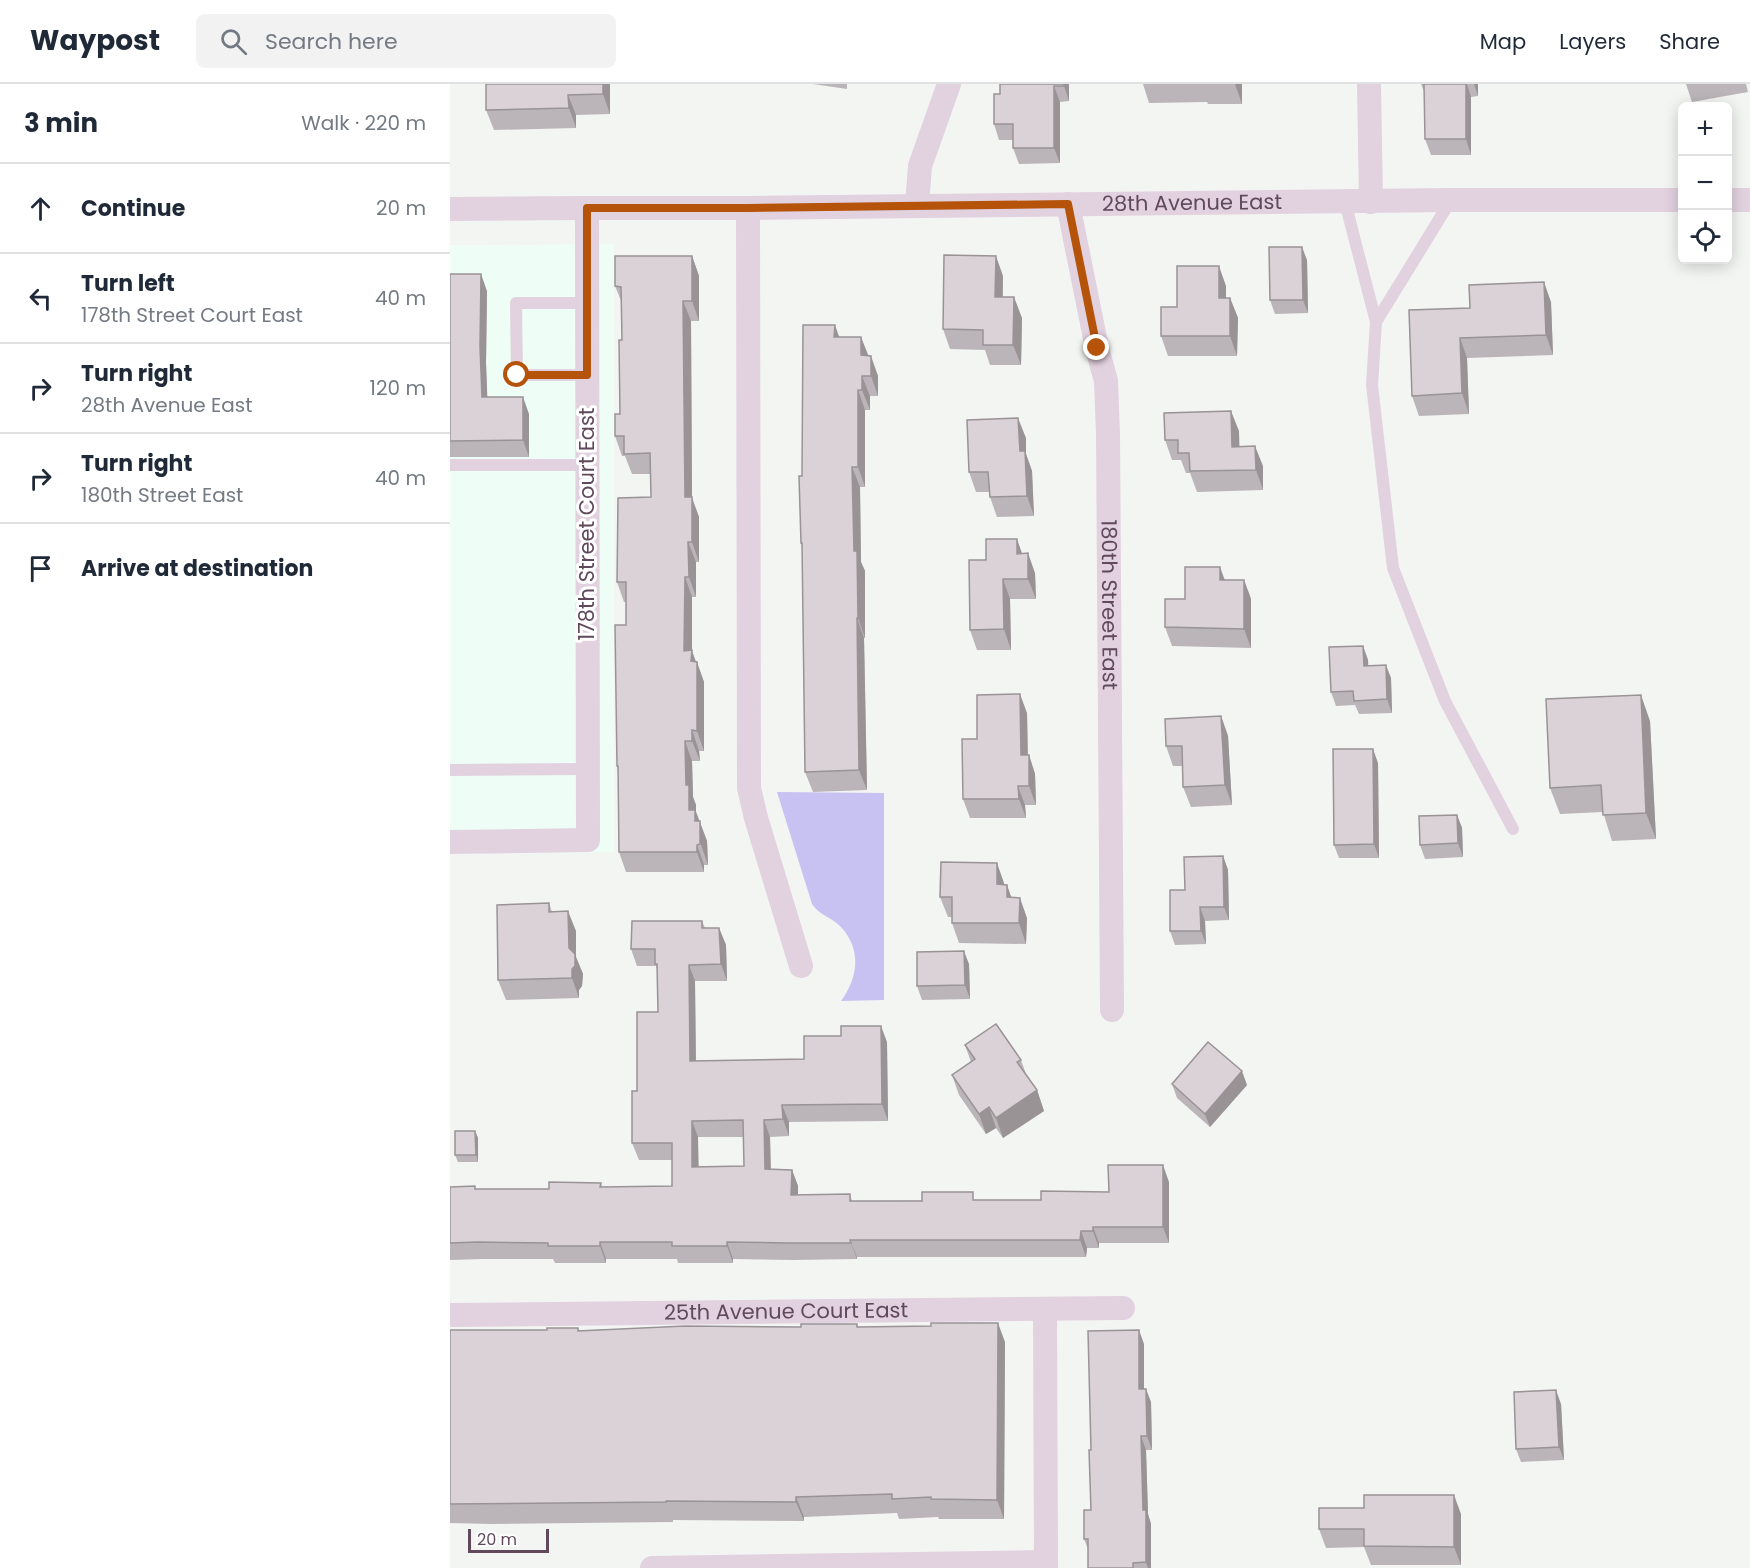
<!DOCTYPE html>
<html lang="en">
<head>
<meta charset="utf-8">
<style>
	:root { --surface:#fff; --page:#f2f2f3; --text:#1f2937; --muted:#747a83; --line:#e0e1e3 }
	body { margin:0; font-family:Poppins,sans-serif; background:var(--page); color:var(--text) }
	.controls { position:absolute; right:18px; top:18px; display:grid; overflow:hidden; border-radius:9px; box-shadow:0 3px 15px #0003 }
	.controls button { width:54px; height:54px; display:grid; place-items:center; padding:0; border:0; border-bottom:2px solid var(--line); background:var(--surface); color:var(--text); font:30px sans-serif }
	.scale { position:absolute; left:18px; bottom:15px; width:81px; box-sizing:border-box; padding-left:6px; border:3px solid #61495c; border-top:0; font-size:16px; line-height:21px; white-space:nowrap; color:#61495c; -webkit-text-stroke:4px #fff; paint-order:stroke }
	.stop { position:absolute; width:18px; height:18px; margin:-14px; border:4px solid #b45309; border-radius:50%; background:#fff }
	.stop.end { background:#b45309; border-color:#fff; box-shadow:0 2px 6px #0008 }
	.list { margin:0; padding:0; list-style:none }
	h2 { display:flex; justify-content:space-between; align-items:center; height:78px; margin:0; padding:0 24px; font-size:26px }
	h2 small { font-size:20px; font-weight:400; color:var(--muted) }
	.list li { display:grid; grid-template-columns:39px 1fr auto; gap:18px; align-items:center; box-sizing:border-box; height:90px; padding:0 24px; border-top:2px solid var(--line) }
	.list b { display:block; font-size:22px; white-space:nowrap }
	.list p { margin:0; font-size:20px; white-space:nowrap; color:var(--muted) }
	.list em { font-size:20px; font-style:normal; color:var(--muted) }
	.icon { flex:none; width:33px; height:33px; fill:none; stroke:currentColor; stroke-width:2; stroke-linecap:round; stroke-linejoin:round }
	.map { position:relative; flex:none; width:1300px; height:1484px; overflow:hidden }
	header { display:flex; align-items:center; gap:36px; box-sizing:border-box; height:84px; padding:0 30px; background:var(--surface); border-bottom:2px solid var(--line) }
	header strong { font-size:28px }
	nav { display:flex; gap:33px; margin-inline-start:auto; font-size:21px }
	.search { width:420px; height:54px; background:var(--page); display:flex; align-items:center; gap:15px; box-sizing:border-box; padding:0 21px; border-radius:9px; color:var(--muted); font-size:22px }
	main { display:flex }
	aside { flex:1; background:var(--surface) }
	.map>svg:first-child { display:block }
	.commercial { fill:#eefdf5 }
	.green { fill:#c8c2f2 }
	.lines { fill:none; stroke-linecap:round; stroke-linejoin:round }
	.lane { stroke:#e2d1df; stroke-width:12 }
	.street { stroke:#e2d1df; stroke-width:24 }
	.wall { fill:#bbb5b9; fill-rule:evenodd }
	.shaded-wall { fill:#999396 }
	.building { fill:#dad2d7; stroke:#999396; stroke-width:1.5; fill-rule:evenodd }
	.route { stroke:#b45309; stroke-width:8 }
	.labels { text-anchor:middle; stroke-width:6; stroke-linejoin:round; paint-order:stroke }
	.street-label { font-size:21px; fill:#61495c; stroke:#fff }
</style>
</head>
<body>
<header>
<strong>Waypost</strong>
<div class="search"><svg class="icon" aria-label="search" viewBox="0 0 24 24"><circle cx="10" cy="10" r="6"/><path d="M15 15l6 6"/></svg>Search here</div>
<nav><a>Map</a><a>Layers</a><a>Share</a></nav>
</header>
<main>
<aside>
<h2>3 min<small>Walk · 220 m</small></h2>
<ul class="list">
<li><svg class="icon" aria-label="ahead" viewBox="0 0 24 24"><path d="M12 20V5M6 11l6-6 6 6"/></svg><div><b>Continue</b></div><em>20 m</em></li>
<li><svg class="icon" aria-label="left" viewBox="0 0 24 24"><path d="M17 20v-9H6M10 6l-5 5 5 5"/></svg><div><b>Turn left</b><p>178th Street Court East</p></div><em>40 m</em></li>
<li><svg class="icon" aria-label="right" viewBox="0 0 24 24"><path d="M7 20v-9h11M14 6l5 5-5 5"/></svg><div><b>Turn right</b><p>28th Avenue East</p></div><em>120 m</em></li>
<li><svg class="icon" aria-label="right" viewBox="0 0 24 24"><path d="M7 20v-9h11M14 6l5 5-5 5"/></svg><div><b>Turn right</b><p>180th Street East</p></div><em>40 m</em></li>
<li><svg class="icon" aria-label="arrive" viewBox="0 0 24 24"><path d="M6 21V4h12l-3 4 3 4H6"/></svg><div><b>Arrive at destination</b></div></li>
</ul>
</aside>
<div class="map">
<svg width="1300" height="1484" viewBox="0 0 1300 1484">
	<rect width="100%" height="100%" fill="#f3f5f3"/>
	<path class="commercial" d="M164,160V768L0,770V161Z"/>
	<path class="green" d="M327,708L434,709V916L391,917C408,894 412,866 391,843C382,833 370,832 362,820Z"/>
	<g class="lines">
		<g class="lane">
			<path d="M895,118L926,238L922,301L943,484L995,617L1063,745"/>
			<path d="M926,238L1001,116"/>
			<path d="M137,291H67L66,219H137"/>
			<path d="M0,381H137"/>
			<path d="M0,686L137,685"/>
		</g>
		<g class="street">
			<path d="M919,0L921,118"/>
			<path d="M1278,116H1300"/>
			<path id="s1" d="M618,120L647,264L656,297L658,350L662,926"/>
			<path d="M467,121L470,82L499,0"/>
			<path d="M298,124L299,704L306,734L351,882"/>
			<path id="s2" d="M0,125L137,124H298L1001,116H1232"/>
			<path d="M0,758L138,756L137,124"/>
			<path d="M595,1225L596,1484"/>
			<path id="s3" d="M0,1231L673,1224"/>
			<path d="M202,1484L596,1478"/>
		</g>
	</g>
	<g class="wall">
		<path d="M36,0H160V30L126,31V44L44,46L36,26Z"/>
		<path d="M363,0H397V5Z"/>
		<path d="M550,0H619V17L610,18V79L569,80L563,64V56H549L544,40L550,10Z"/>
		<path d="M693,0H792V20H758L757,18L699,19Z"/>
		<path d="M971,0H1028V12L1021,13V71H981L975,55V10Z"/>
		<path d="M1236,0H1296L1298,8L1242,18Z"/>
		<path d="M242,172L249,192V237H241L242,414L249,433V478H246V513H242V567L254,598V667H249L250,677H242L243,713L246,721V728L257,757L258,781H254V788H176L169,768L168,687L167,682L176,541V518H174L167,498L201,413L200,390H182L175,372H172L165,352L170,330L172,256V219L165,202Z"/>
		<path d="M857,176L858,229L825,230L820,216Z"/>
		<path d="M0,190L37,207L36,279L37,313L79,330V373H0Z"/>
		<path d="M553,192V213L572,234L571,281H540L535,266L500,265L493,245Z"/>
		<path d="M776,202V214H780L788,234L787,272H718L711,252L727,223Z"/>
		<path d="M1101,218L1103,271L1017,274L1019,330L969,332L962,312L1020,224Z"/>
		<path d="M389,253L418,271L428,292V312H420V326H415V403H410L411,478L415,487V554H414L417,706L363,708L355,688L352,463L351,459L352,392Z"/>
		<path d="M789,347V363L813,382V406L747,408L740,389H736L731,376H722L715,356Z"/>
		<path d="M576,354V370L582,387L584,432L547,433L540,413L539,408H526L519,388Z"/>
		<path d="M536,476L585,489L586,515H560L561,566H527L520,546Z"/>
		<path d="M775,496H794L801,515V564L722,562L715,543L735,515Z"/>
		<path d="M913,562L918,576V582L941,594L942,629L909,630L905,621L886,622L881,608Z"/>
		<path d="M577,629L578,671H579L585,690L586,721H575L576,734H520L513,715L527,655Z"/>
		<path d="M771,632L778,652L782,721L741,723L733,703V682H723L716,662Z"/>
		<path d="M1200,637L1206,755L1162,757L1153,728L1110,730L1100,704Z"/>
		<path d="M928,679L929,774H889L884,761Z"/>
		<path d="M1007,731L1012,744L1013,773L975,775L970,761Z"/>
		<path d="M773,772L778,786L779,836L755,837L756,860L725,861L720,847L735,806Z"/>
		<path d="M554,799V801H557L561,814L577,834L576,860L509,859L502,839V833H498L490,813Z"/>
		<path d="M99,819L102,828L126,847V873L133,890L132,902L129,906V914L56,916L48,896Z"/>
		<path d="M252,837L255,844H269L276,861L277,897H245L246,977L354,975L437,958L438,1037L339,1038V1052L320,1053L321,1085L342,1086L348,1102V1111L400,1110L402,1117L591,1116L659,1108L719,1098V1159H649V1164H637L636,1173H407V1175L343,1176L283,1175V1179H228L227,1175H156V1179H105L103,1175H33L0,1176V1103L26,1105H99L151,1099L152,1103L222,1102V1076H189L182,1059L187,1007L208,928V887L206,882H187L181,865ZM248,1053H293L294,1082L248,1083Z"/>
		<path d="M519,880L520,915L472,916L467,902Z"/>
		<path d="M515,961L571,976L576,990L587,1006L594,1027L553,1054L546,1044L536,1050L509,1011L502,991L521,978Z"/>
		<path d="M722,1000L797,1001L760,1043L727,1014Z"/>
		<path d="M25,1047L28,1054V1078H8L5,1071Z"/>
		<path d="M407,1240L408,1243L555,1258L554,1435H489L488,1433L449,1435L447,1429L354,1433V1437L223,1436V1438L42,1440L0,1439V1246H97L128,1244L129,1246L351,1243Z"/>
		<path d="M694,1260V1305L701,1318L702,1366H696L698,1430L701,1440V1484H638V1465L634,1455L641,1426V1366Z"/>
		<path d="M1111,1320L1114,1376L1071,1378L1066,1365Z"/>
		<path d="M914,1424L1011,1430V1481H921L914,1463L876,1464L869,1445Z"/>
	</g>
	<g class="shaded-wall">
		<path d="M153,0H160V30L153,10Z"/>
		<path d="M614,0H619V17L614,2Z"/>
		<path d="M785,0H792V20Z"/>
		<path d="M1016,0H1017L1021,13V71L1016,55Z"/>
		<path d="M1024,0H1028V12Z"/>
		<path d="M604,2L610,18V79L604,64Z"/>
		<path d="M118,11L126,31V44L119,24Z"/>
		<path d="M852,163L857,176L858,229L853,216Z"/>
		<path d="M242,172L249,192V237L242,217Z"/>
		<path d="M546,172L553,192L552,233L545,213Z"/>
		<path d="M769,182L776,202V234L769,214Z"/>
		<path d="M31,190L37,207L36,279L38,330L32,313L30,263Z"/>
		<path d="M1094,198L1101,218L1103,271L1096,251Z"/>
		<path d="M564,213L572,234L571,281L563,261Z"/>
		<path d="M780,214L788,234L787,272L780,252Z"/>
		<path d="M233,217L241,237L242,414L249,433V478L242,458L235,413Z"/>
		<path d="M385,241L392,261L384,253Z"/>
		<path d="M411,253L419,273L411,271Z"/>
		<path d="M1010,254L1017,274L1019,330L1012,309Z"/>
		<path d="M421,272L428,292V312L421,292Z"/>
		<path d="M412,292L420,312V326L412,306Z"/>
		<path d="M408,306L415,326V403L408,383Z"/>
		<path d="M73,313L79,330V373L73,356Z"/>
		<path d="M781,327L789,347L790,383L782,363Z"/>
		<path d="M568,334L576,354V370L582,387L584,432L577,412L570,367Z"/>
		<path d="M805,362L813,382V406L806,386Z"/>
		<path d="M402,383L410,403L411,478L415,487V554L408,534L404,467Z"/>
		<path d="M567,455L574,475L567,470Z"/>
		<path d="M238,458L246,478V513L239,493Z"/>
		<path d="M578,469L585,489L586,515L578,495Z"/>
		<path d="M770,483L777,502L770,496Z"/>
		<path d="M235,493L242,513V567L247,582V578L254,598V667L247,647L234,567Z"/>
		<path d="M553,495L560,515L561,566L554,545Z"/>
		<path d="M794,496L801,515V564L794,545Z"/>
		<path d="M407,534L414,554L417,706L409,686Z"/>
		<path d="M913,562L918,576L919,595L914,582Z"/>
		<path d="M936,581L941,594L942,629L937,615Z"/>
		<path d="M570,610L577,629L578,690L571,671Z"/>
		<path d="M1191,611L1200,637L1206,755L1196,729Z"/>
		<path d="M771,632L778,652L782,721L775,701Z"/>
		<path d="M242,646L249,667L250,677L242,657Z"/>
		<path d="M235,657L242,677L243,713L246,721V728L257,757L258,781L239,726L236,701Z"/>
		<path d="M923,665L928,679L929,774L924,760Z"/>
		<path d="M579,671L585,690L586,721L579,702Z"/>
		<path d="M568,702L575,721L576,734L569,715Z"/>
		<path d="M1007,731L1012,744L1013,773L1008,759Z"/>
		<path d="M247,761L254,781V788L247,768Z"/>
		<path d="M773,772L778,786L779,836L774,823Z"/>
		<path d="M547,779L554,799V821L547,800Z"/>
		<path d="M557,801L564,821L557,813Z"/>
		<path d="M570,814L577,834L576,860L569,839Z"/>
		<path d="M750,823L755,837L756,860L751,847Z"/>
		<path d="M118,827L126,847V873L133,890L132,902L129,906V914L122,894L119,864Z"/>
		<path d="M269,844L276,861L277,897L271,880Z"/>
		<path d="M514,867L519,880L520,915L515,901Z"/>
		<path d="M239,881L245,897L246,994L240,977Z"/>
		<path d="M431,942L437,958L438,1037L432,1020Z"/>
		<path d="M792,987L797,1001L760,1043L755,1030Z"/>
		<path d="M587,1006L594,1027L553,1054L546,1034Z"/>
		<path d="M332,1021L339,1038V1052L333,1035Z"/>
		<path d="M539,1023L546,1044L536,1050L529,1030Z"/>
		<path d="M314,1036L320,1053L321,1102L315,1085Z"/>
		<path d="M242,1037L248,1053L249,1099L242,1083Z"/>
		<path d="M25,1047L28,1054V1078L26,1071Z"/>
		<path d="M713,1081L719,1098V1159L713,1143Z"/>
		<path d="M342,1086L348,1102V1128L341,1111Z"/>
		<path d="M643,1143L649,1159V1164L643,1147Z"/>
		<path d="M631,1147L637,1164L636,1173L630,1156Z"/>
		<path d="M400,1156L407,1173V1175L401,1159Z"/>
		<path d="M150,1158L156,1175V1179L150,1162Z"/>
		<path d="M277,1158L283,1175V1179L277,1162Z"/>
		<path d="M548,1239L555,1258L554,1435L547,1416Z"/>
		<path d="M689,1246L694,1260V1319L689,1305Z"/>
		<path d="M696,1305L701,1318L702,1366L697,1352Z"/>
		<path d="M1106,1306L1111,1320L1114,1376L1109,1363Z"/>
		<path d="M691,1352L696,1366L698,1430L701,1440V1484H698L696,1478L693,1426Z"/>
		<path d="M1004,1411L1011,1430V1481L1004,1463Z"/>
		<path d="M346,1413L354,1433V1437L346,1418Z"/>
	</g>
	<g class="building">
		<path d="M36,0H153V10L118,11L119,24L36,26Z"/>
		<path d="M550,0H614V2H604V64H563V40H544V10H550Z"/>
		<path d="M974,0H1016V55H975Z"/>
		<path d="M819,163H852L853,216H820Z"/>
		<path d="M494,171L546,172L545,213H564L563,261H533V246L493,245Z"/>
		<path d="M165,172H242V217H233L235,413H242V458H238L239,493H235L234,567L242,566L241,577L247,578V647L242,646V657H235L236,701H239V726H245V737H250V760L247,761V768H169L168,682H167L165,541H176V498H167L168,414L201,413L200,369L174,370V352H165V330H170L169,256H172L171,203L165,202Z"/>
		<path d="M727,182H769V214H780V252H711V223H727Z"/>
		<path d="M0,190H31L30,263L32,313H73V356L0,357Z"/>
		<path d="M1094,198L1096,251L1010,254L1012,309L962,312L959,226L1020,224L1019,201Z"/>
		<path d="M353,241H385L384,253H411V271L421,272V292H412V306H408V383H402L404,467H407L408,534H407L409,686L355,688L352,459H351L349,392H352Z"/>
		<path d="M781,327L782,363L805,362L806,386L740,387L739,369H728V356H715L714,329Z"/>
		<path d="M568,334L570,367H575L577,412L540,413L538,388H519L517,336Z"/>
		<path d="M536,455H567V470L578,469V495H553L554,545L520,546L519,476H536Z"/>
		<path d="M735,483H770V496H794V545L715,543V515H735Z"/>
		<path d="M913,562L914,582L936,581L937,615L904,617L903,607L881,608L879,563Z"/>
		<path d="M570,610L571,671H579V702H568L569,715H513L512,655H527V611Z"/>
		<path d="M1191,611L1196,729L1153,731L1151,701L1100,704L1096,615Z"/>
		<path d="M771,632L775,701L733,703L732,662H716L715,635Z"/>
		<path d="M883,665H923L924,760L884,761Z"/>
		<path d="M1007,731L1008,759L970,761L969,732Z"/>
		<path d="M773,772L774,823H750L751,847H720V806H735L734,773Z"/>
		<path d="M491,778L547,779V800L557,801V813L570,814L569,839H502V813H490Z"/>
		<path d="M99,819V828L118,827L119,864L125,870V882L122,885V894L48,896L47,821Z"/>
		<path d="M182,837H252V844H269L271,880L239,881L240,977L354,975V952H391V942H431L432,1020L332,1021L333,1035L314,1036L315,1085L342,1086L341,1111L400,1110V1117H472V1108H523V1116H591V1107L659,1108L658,1081H713V1143H643V1147H631L630,1156H400L401,1159H337L277,1158V1162H222V1158H150V1162H98V1159L27,1158L0,1159V1103L25,1102V1105H99V1098L151,1099L150,1103L222,1102V1059H182V1007H187V928H208L207,880H205V865H181ZM293,1036L294,1082L242,1083V1037Z"/>
		<path d="M514,867L515,901L467,902V868Z"/>
		<path d="M546,940L571,976L567,978L587,1006L546,1034L539,1023L529,1030L502,991L525,975L515,961Z"/>
		<path d="M758,958L792,987L755,1030L722,1000Z"/>
		<path d="M5,1047H25L26,1071H5Z"/>
		<path d="M481,1239H548L547,1416L481,1415V1413L442,1415V1410L346,1413V1418L216,1417V1418L0,1420V1246H97V1244H128V1247L235,1242L351,1243V1240H407V1243L481,1242Z"/>
		<path d="M689,1246V1305H696L697,1352H691L693,1426H696V1478L683,1479V1484H638V1455H634V1426H641L639,1366H641L638,1247Z"/>
		<path d="M1106,1306L1109,1363L1066,1365L1064,1308Z"/>
		<path d="M914,1411H1004V1463L914,1462V1445H869V1424H914Z"/>
	</g>
	<g class="lines">
		<path class="route" d="M67,291H137V124H298L618,120L647,264"/>
	</g>
	<g class="labels">
		<g class="street-label">
			<text dy="7" stroke="none"><textPath href="#s2" startOffset="742">28th Avenue East</textPath></text>
			<text transform="translate(137 440) rotate(-90)" y="7">178th Street Court East</text>
			<text dy="7" stroke="none"><textPath href="#s1" startOffset="405">180th Street East</textPath></text>
			<text dy="7" stroke="none"><textPath href="#s3" startOffset="336">25th Avenue Court East</textPath></text>
		</g>
	</g>
</svg>
<div class="controls">
<button>+</button>
<button>−</button>
<button><svg class="icon" aria-label="locate" viewBox="0 0 24 24"><circle cx="12" cy="12" r="6"/><path d="M12 2v4M12 18v4M2 12h4M18 12h4"/></svg></button>
</div>
<div class="scale">20 m</div>
<div class="stop" style="left:67px;top:291px"></div>
<div class="stop end" style="left:647px;top:264px"></div>
</div>
</main>
</body>
</html>
